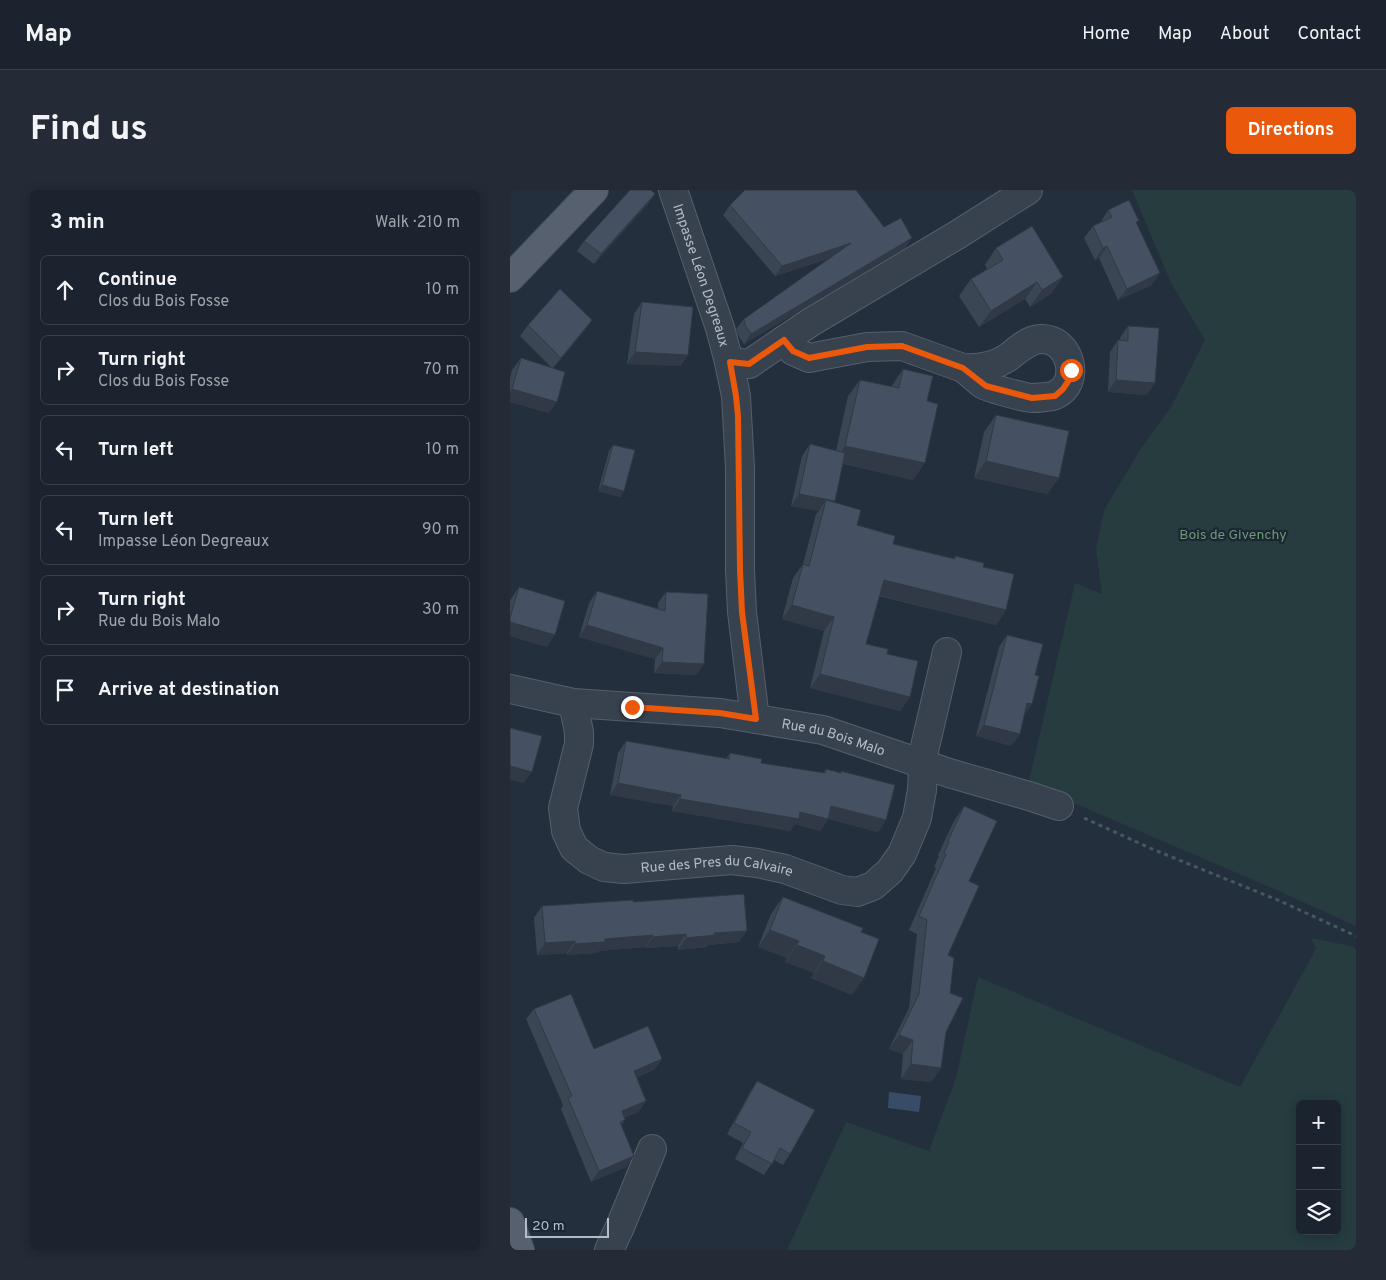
<!DOCTYPE html>
<html lang="en">
<head>
<meta charset="utf-8">
<style>
	:root { --surface:#1b232e; --page:#242b36; --text:#f1f3f6; --muted:#a0a4aa; --line:#39404a; --accent:#ea580c }
	body { margin:0; font-family:Overpass,sans-serif; background:var(--page); color:var(--text) }
	.controls { position:absolute; right:15px; bottom:15px; display:grid; overflow:hidden; border-radius:8px; box-shadow:0 2px 12px #0003 }
	.controls button { width:45px; height:45px; display:grid; place-items:center; padding:0; border:0; border-bottom:1px solid var(--line); background:var(--surface); color:var(--text); font:25px sans-serif }
	.scale { position:absolute; left:15px; bottom:12px; width:84px; box-sizing:border-box; padding-left:5px; border:2px solid #b4bcc9; border-top:0; font-size:14px; line-height:18px; white-space:nowrap; color:#b4bcc9; -webkit-text-stroke:4px #1d2633; paint-order:stroke }
	.stop { position:absolute; width:15px; height:15px; margin:-11px; border:4px solid #ea580c; border-radius:50%; background:#fff }
	.stop.end { background:#ea580c; border-color:#fff; box-shadow:0 1px 5px #0008 }
	.list { margin:0; padding:0; list-style:none }
	h2 { display:flex; justify-content:space-between; align-items:center; height:65px; margin:0; padding:0 20px; font-size:21px }
	h2 small { font-size:16px; font-weight:400; color:var(--muted) }
	.list li { display:grid; grid-template-columns:32px 1fr auto; gap:15px; align-items:center; box-sizing:border-box; height:70px; margin:0 10px 10px; padding:0 10px; border:1px solid var(--line); border-radius:8px }
	.list b { display:block; font-size:19px; white-space:nowrap }
	.list p { margin:0; font-size:16px; white-space:nowrap; color:var(--muted) }
	.list em { font-size:16px; font-style:normal; color:var(--muted) }
	.icon { flex:none; width:28px; height:28px; fill:none; stroke:currentColor; stroke-width:2; stroke-linecap:round; stroke-linejoin:round }
	.map { position:relative; flex:none; width:846px; height:1060px; overflow:hidden; border-radius:8px }
	header { display:flex; align-items:center; gap:30px; box-sizing:border-box; height:70px; padding:0 25px; background:var(--surface); border-bottom:1px solid var(--line) }
	header strong { font-size:24px }
	nav { display:flex; gap:28px; margin-inline-start:auto; font-size:18px }
	.intro { display:flex; align-items:center; justify-content:space-between; box-sizing:border-box; height:120px; padding:0 30px }
	h1 { margin:0; font-size:35px }
	.button { padding:12px 22px; border-radius:8px; background:var(--accent); color:#fff; font-size:18px; font-weight:700 }
	main { display:flex; gap:30px; padding:0 30px }
	aside { flex:1; background:var(--surface); border-radius:8px; box-shadow:0 2px 12px #0003 }
	.map>svg:first-child { display:block }
	.green { fill:#263c3f; fill-rule:evenodd }
	.water { fill:#394c67 }
	.lines { fill:none; stroke-linecap:round; stroke-linejoin:round }
	.minor-casing { stroke:#565f6c; stroke-width:30 }
	.major-casing { stroke:#414a57; stroke-width:30 }
	.path { stroke:#44595c; stroke-width:3; stroke-dasharray:4 4; stroke-linecap:butt }
	.minor { stroke:#38414e; stroke-width:28 }
	.major { stroke:#56606e; stroke-width:28 }
	.wall { fill:#3b4654 }
	.shaded-wall { fill:#303945 }
	.building { fill:#455162; stroke:#303945 }
	.route { stroke:#ea580c; stroke-width:6 }
	.labels { text-anchor:middle; stroke-width:4.5; stroke-linejoin:round; paint-order:stroke }
	.street-label { font-size:14px; fill:#b4bcc9; stroke:#1d2633 }
	.park-label { font-size:14px; fill:#6b9a76; stroke:#1d2633 }
</style>
</head>
<body>
<header>
<strong>Map</strong>
<nav><a>Home</a><a>Map</a><a>About</a><a>Contact</a></nav>
</header>
<div class="intro"><h1>Find us</h1><a class="button">Directions</a></div>
<main>
<aside>
<h2>3 min<small>Walk · 210 m</small></h2>
<ul class="list">
<li><svg class="icon" aria-label="ahead" viewBox="0 0 24 24"><path d="M12 20V5M6 11l6-6 6 6"/></svg><div><b>Continue</b><p>Clos du Bois Fosse</p></div><em>10 m</em></li>
<li><svg class="icon" aria-label="right" viewBox="0 0 24 24"><path d="M7 20v-9h11M14 6l5 5-5 5"/></svg><div><b>Turn right</b><p>Clos du Bois Fosse</p></div><em>70 m</em></li>
<li><svg class="icon" aria-label="left" viewBox="0 0 24 24"><path d="M17 20v-9H6M10 6l-5 5 5 5"/></svg><div><b>Turn left</b></div><em>10 m</em></li>
<li><svg class="icon" aria-label="left" viewBox="0 0 24 24"><path d="M17 20v-9H6M10 6l-5 5 5 5"/></svg><div><b>Turn left</b><p>Impasse Léon Degreaux</p></div><em>90 m</em></li>
<li><svg class="icon" aria-label="right" viewBox="0 0 24 24"><path d="M7 20v-9h11M14 6l5 5-5 5"/></svg><div><b>Turn right</b><p>Rue du Bois Malo</p></div><em>30 m</em></li>
<li><svg class="icon" aria-label="arrive" viewBox="0 0 24 24"><path d="M6 21V4h12l-3 4 3 4H6"/></svg><div><b>Arrive at destination</b></div></li>
</ul>
</aside>
<div class="map">
<svg width="846" height="1060" viewBox="0 0 846 1060">
	<rect width="100%" height="100%" fill="#242f3e"/>
	<g class="green">
		<path d="M622,0H846V736L762,698L566,614L519,591L565,393L592,404L586,359L594,320L632,257L661,217L695,150L661,93Z"/>
		<path d="M801,748L841,756L846,759V1060H277L336,932L419,961L446,888L468,787L730,897L806,759ZM790,914H827V1041H790Z"/>
	</g>
	<path class="water" d="M379,902L411,906L409,922L378,918Z"/>
	<g class="lines">
		<defs>
			<g id="minor">
				<path id="s1" d="M163,0L210,138L219,172L226,206L230,278V380L232,422L245,529"/>
				<path d="M274,150L283,161L299,168L357,157L392,156L453,178C469,179 483,177 497,168C507,161 517,150 530,149C561,147 572,194 545,205C541,207 526,208 522,208C516,208 479,198 474,195C467,190 460,183 453,178"/>
				<path d="M219,172L239,174L301,132L447,45L518,0"/>
				<path id="s2" d="M0,499L63,513L210,523L313,540L439,583L519,606L549,616"/>
				<path id="s3" d="M63,513L69,542V554L53,618L56,641L64,658L79,670L94,677L114,679L222,670L247,673L275,679L332,700L347,702L363,696L380,681L392,664L407,628L412,600L414,561L437,462"/>
				<path d="M99,1060L110,1037L142,959"/>
			</g>
			<g id="major">
				<path d="M0,88L84,0"/>
				<path d="M0,1032L10,1060"/>
			</g>
		</defs>
		<use href="#minor" class="minor-casing"/>
		<use href="#major" class="major-casing"/>
		<path class="path" d="M574,628L642,659L770,711L846,746"/>
		<use href="#minor" class="minor"/>
		<use href="#major" class="major"/>
	</g>
	<g class="wall">
		<path d="M145,4L138,14L84,74L67,61L74,51Z"/>
		<path d="M220,15L374,37L395,58L234,154L228,145L226,139L234,129L320,68L265,86L213,25Z"/>
		<path d="M598,20L627,34L642,95L608,110L589,68L585,70L574,48L583,36L591,32Z"/>
		<path d="M486,58L542,103L520,117L515,109L469,137L449,106L461,89L477,79L475,75Z"/>
		<path d="M132,112L178,165L170,176L117,174L124,124Z"/>
		<path d="M82,130L75,140L43,178L39,223L0,212V189L2,180L11,168L42,178L10,146L18,135Z"/>
		<path d="M618,136L637,205L598,202L600,162L608,150H610V148Z"/>
		<path d="M393,179L417,211L403,290L333,274L324,312L347,335L383,354L443,369L445,366L473,377L496,420L486,435L369,406L356,454L377,464L400,507L390,521L300,498L314,441L272,429L283,388L293,374L306,324L309,321L281,316L292,266L300,254L326,261L338,206L350,190L381,197Z"/>
		<path d="M486,225L549,288L537,304L464,288L474,242Z"/>
		<path d="M103,255L114,301L110,307L88,301L99,261Z"/>
		<path d="M9,397L37,457L0,446V411L1,409Z"/>
		<path d="M87,401L148,419V413L156,402L186,485L144,483L145,469L69,447L79,413Z"/>
		<path d="M497,445L514,525L510,544L501,556L466,546L489,457Z"/>
		<path d="M116,551L216,569L220,563L251,573L313,583L316,579L330,583L331,581L376,630L368,642L318,629L310,641L285,634L280,641L162,621L163,616L100,605L108,563Z"/>
		<path d="M454,616L459,691L438,765L436,842L431,878L421,892L391,889L393,864L379,859L399,818L407,744L399,740L426,678L424,677L429,666L428,665L444,631Z"/>
		<path d="M273,707L342,805L301,788L304,783L275,772L277,768L248,757L261,724Z"/>
		<path d="M123,712L229,752L198,755L196,757L168,760V756L135,758V757L89,761L87,763L57,765V763L27,765L24,728L32,716Z"/>
		<path d="M24,819L84,859L152,869L144,880L127,887L136,911L128,922L114,928L115,930L111,935L124,966L116,977L81,992L51,919L53,915L16,829Z"/>
		<path d="M247,891L280,964L273,975L264,970L254,985L225,969L233,953L217,944L240,902Z"/>
	</g>
	<g class="shaded-wall">
		<path d="M145,4L138,14L84,74L91,64Z"/>
		<path d="M402,48L395,58L234,154L241,144Z"/>
		<path d="M341,53L334,63L265,86L272,76Z"/>
		<path d="M597,56L589,68L585,70L593,58Z"/>
		<path d="M650,83L642,95L608,110L617,99Z"/>
		<path d="M553,87L542,103L520,117L532,100Z"/>
		<path d="M527,92L515,109L469,137L481,121Z"/>
		<path d="M82,130L75,140L43,179L51,168Z"/>
		<path d="M125,162L178,165L170,176L117,174Z"/>
		<path d="M606,190L645,193L637,205L598,202Z"/>
		<path d="M2,199L47,212L39,223L0,212V202Z"/>
		<path d="M335,256L415,273L403,290L324,272Z"/>
		<path d="M476,271L549,288L537,304L464,288Z"/>
		<path d="M92,295L114,301L110,307L88,301Z"/>
		<path d="M289,304L325,311L317,322L316,310L309,321L281,316Z"/>
		<path d="M374,390L496,420L486,435L364,404Z"/>
		<path d="M282,415L324,427L314,441L272,429Z"/>
		<path d="M0,432L45,445L37,457L0,446Z"/>
		<path d="M77,435L153,458L145,469L69,447Z"/>
		<path d="M152,472L194,474L186,485L144,483Z"/>
		<path d="M310,484L400,507L390,521L300,498Z"/>
		<path d="M517,513L522,514L514,526Z"/>
		<path d="M474,535L510,544L501,556L466,546Z"/>
		<path d="M0,576L22,582L14,593L0,590Z"/>
		<path d="M108,593L171,605L163,616L100,605Z"/>
		<path d="M170,609L290,622L321,616L376,630L368,642L318,629L310,641L285,634L280,641L162,621Z"/>
		<path d="M260,740L289,751L277,768L248,757Z"/>
		<path d="M237,741L229,752L198,755L196,757L168,760L176,748L204,743Z"/>
		<path d="M176,744L168,756L135,758L143,747Z"/>
		<path d="M143,745L135,757L89,761L87,763L57,765L65,754L95,749Z"/>
		<path d="M65,751L57,763L27,765L35,753Z"/>
		<path d="M287,755L315,766L304,783L275,772Z"/>
		<path d="M313,771L354,788L342,805L301,788Z"/>
		<path d="M389,845L403,850L393,864L379,859Z"/>
		<path d="M152,869L144,880L116,891L124,881Z"/>
		<path d="M401,874L431,878L421,892L391,889Z"/>
		<path d="M136,911L128,922L104,932L112,921Z"/>
		<path d="M124,966L116,977L81,992L89,981Z"/>
	</g>
	<g class="building">
		<path d="M120,0H141L145,4L91,64L74,51Z"/>
		<path d="M235,0H346L374,37L391,28L402,48L241,144L235,135L234,129L341,53L272,76L220,15Z"/>
		<path d="M619,10L629,31L626,32L650,83L617,99L597,56L593,58L583,36L602,27L598,20Z"/>
		<path d="M522,36L553,87L532,100L527,92L481,121L461,89L493,70L486,58Z"/>
		<path d="M50,99L82,130L51,168L18,135Z"/>
		<path d="M132,112L183,117L178,165L125,162Z"/>
		<path d="M618,136L649,138L645,193L606,190L608,150L618,151Z"/>
		<path d="M11,168L55,182L47,212L2,199Z"/>
		<path d="M393,179L423,186L417,211L428,214L415,273L335,256L350,190L389,198Z"/>
		<path d="M486,225L559,241L549,288L476,271Z"/>
		<path d="M300,254L335,263L325,311L289,304Z"/>
		<path d="M103,255L125,260L114,301L92,295Z"/>
		<path d="M316,310L351,320L347,335L385,346L383,354L445,369V366L474,373L473,377L504,384L496,420L374,390L356,454L378,459L377,464L408,471L400,507L310,484L324,427L282,415L293,374L299,376Z"/>
		<path d="M9,397L55,411L45,445L0,432V428Z"/>
		<path d="M87,401L155,421L156,402L198,404L194,474L152,472L153,458L77,435Z"/>
		<path d="M497,445L533,454L525,485L529,486L522,514L517,513L510,544L474,535Z"/>
		<path d="M0,538L32,546L22,582L0,576Z"/>
		<path d="M116,551L219,569L220,563L252,569L251,573L315,583L316,579L331,583V581L385,595L376,630L321,616L318,629L290,622L289,629L170,609L171,605L108,593Z"/>
		<path d="M454,616L487,631L459,691L469,696L438,765L444,768L440,803L453,808L436,842L431,878L401,874L403,850L389,845L409,804L417,730L409,726L436,664L434,663L439,652L438,651Z"/>
		<path d="M234,704L237,741L204,743L205,745L176,748V744L143,747V745L95,749V752L65,754V751L35,753L32,716L123,710V712Z"/>
		<path d="M273,707L353,738L351,742L369,749L354,788L313,771L315,766L287,755L289,751L260,740Z"/>
		<path d="M61,804L84,859L138,836L152,869L124,881L136,911L112,921L115,930L110,932L124,966L89,981L58,908L62,906L24,819Z"/>
		<path d="M247,891L305,920L280,964L270,958L262,974L232,958L241,942L224,933Z"/>
	</g>
	<g class="lines">
		<path class="route" d="M122,517L210,523L246,529L232,422L230,380L228,226L226,206L220,172L239,174L274,150L283,161L299,168L357,157L392,156L453,178L476,196L522,208L545,206L553,199L559,190L561,180"/>
	</g>
	<g class="labels">
		<g class="street-label">
			<text dy="5" stroke="none"><textPath href="#s1" startOffset="90">Impasse Léon Degreaux</textPath></text>
			<text dy="5" stroke="none"><textPath href="#s2" startOffset="328">Rue du Bois Malo</textPath></text>
			<text dy="5" stroke="none"><textPath href="#s3" startOffset="299">Rue des Pres du Calvaire</textPath></text>
		</g>
		<g class="park-label">
			<text x="723" y="349">Bois de Givenchy</text>
		</g>
	</g>
</svg>
<div class="controls">
<button>+</button>
<button>−</button>
<button><svg class="icon" aria-label="layers" viewBox="0 0 24 24"><path d="M12 4l9 5-9 5-9-5zM3 14l9 5 9-5"/></svg></button>
</div>
<div class="scale">20 m</div>
<div class="stop" style="left:561px;top:180px"></div>
<div class="stop end" style="left:122px;top:517px"></div>
</div>
</main>
</body>
</html>
